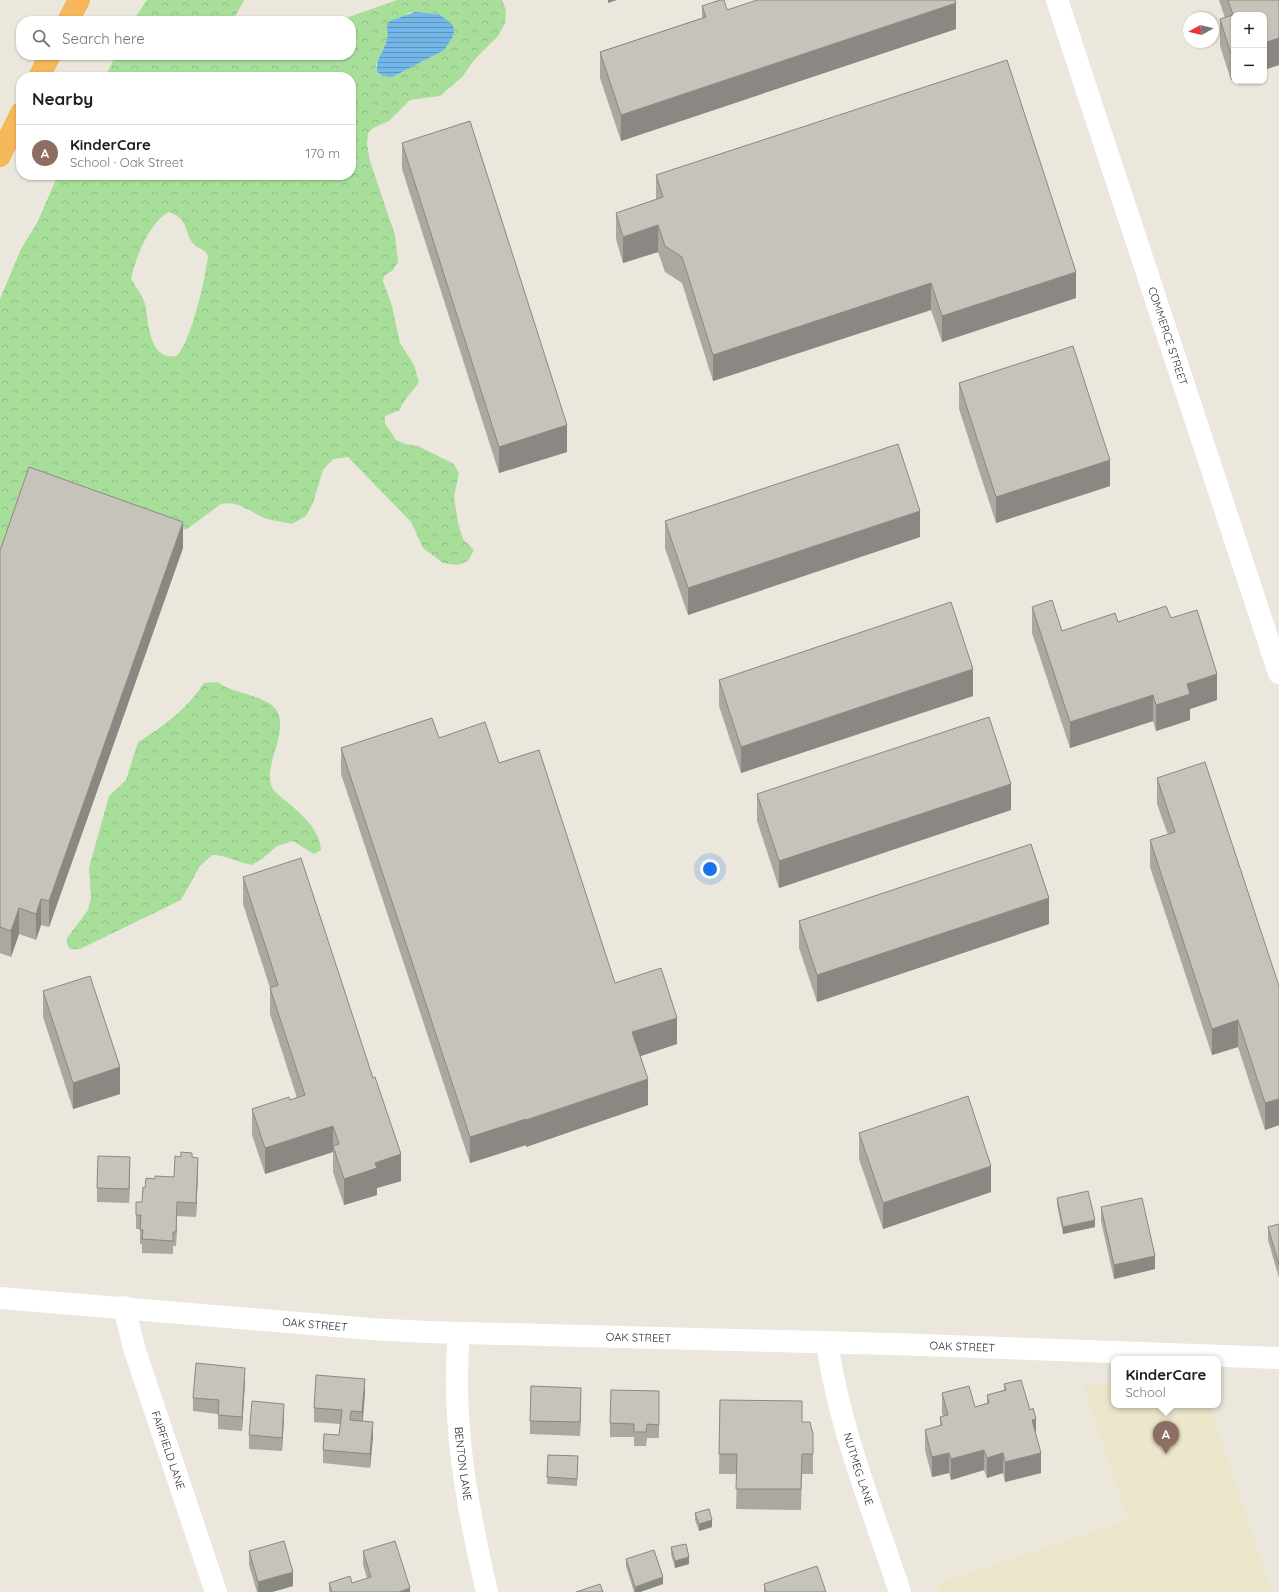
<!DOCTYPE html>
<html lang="en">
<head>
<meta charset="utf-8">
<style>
	:root { --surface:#fff; --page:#f6f6f6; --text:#202124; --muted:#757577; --line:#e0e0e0; --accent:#7c3aed }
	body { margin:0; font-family:Quicksand,sans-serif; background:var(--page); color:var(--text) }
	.controls { position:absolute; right:12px; top:12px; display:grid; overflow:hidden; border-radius:8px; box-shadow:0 1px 3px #0004 }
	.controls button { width:36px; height:36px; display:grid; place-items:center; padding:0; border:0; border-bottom:1px solid var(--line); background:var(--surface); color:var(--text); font:20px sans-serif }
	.compass { position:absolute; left:1183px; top:12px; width:36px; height:36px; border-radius:50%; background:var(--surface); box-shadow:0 1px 3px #0004; rotate:262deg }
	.you { position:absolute; left:710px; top:869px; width:14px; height:14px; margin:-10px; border:3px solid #fff; border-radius:50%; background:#1a73e8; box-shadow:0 0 0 6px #1a73e833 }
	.badge { display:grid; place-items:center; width:26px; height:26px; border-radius:50%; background:var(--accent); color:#fff; font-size:13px; font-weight:700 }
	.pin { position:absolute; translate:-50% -33px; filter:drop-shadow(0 1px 2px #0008) }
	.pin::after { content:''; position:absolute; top:21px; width:14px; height:12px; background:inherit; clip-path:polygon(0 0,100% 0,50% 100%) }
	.popup { position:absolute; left:1111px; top:1356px; width:110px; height:52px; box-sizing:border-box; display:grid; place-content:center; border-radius:8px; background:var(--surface); filter:drop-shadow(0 1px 3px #0005); font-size:13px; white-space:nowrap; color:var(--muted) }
	.popup b { font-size:15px; color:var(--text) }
	.popup::after { content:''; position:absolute; left:50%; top:100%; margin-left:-8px; border:8px solid transparent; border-top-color:var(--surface) }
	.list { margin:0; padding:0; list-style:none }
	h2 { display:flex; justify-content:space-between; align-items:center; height:52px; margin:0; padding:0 16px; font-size:17px }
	h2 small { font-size:13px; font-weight:400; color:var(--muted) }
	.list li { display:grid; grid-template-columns:26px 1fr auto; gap:12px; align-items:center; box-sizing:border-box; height:56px; padding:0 16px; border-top:1px solid var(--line) }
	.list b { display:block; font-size:15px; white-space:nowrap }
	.list p { margin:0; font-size:13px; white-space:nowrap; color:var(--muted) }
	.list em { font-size:13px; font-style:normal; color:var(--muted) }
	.icon { flex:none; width:22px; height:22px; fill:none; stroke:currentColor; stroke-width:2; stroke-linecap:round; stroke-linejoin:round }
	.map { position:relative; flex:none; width:1279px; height:1592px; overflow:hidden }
	.search { position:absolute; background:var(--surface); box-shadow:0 1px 3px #0004; left:16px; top:16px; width:340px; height:44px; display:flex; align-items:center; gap:10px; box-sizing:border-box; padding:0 14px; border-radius:16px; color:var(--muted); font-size:15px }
	.panel { position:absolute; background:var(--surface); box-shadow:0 1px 3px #0004; left:16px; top:72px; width:340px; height:108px; border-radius:16px }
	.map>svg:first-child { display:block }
	.education { fill:#ece6cb }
	.forest { fill:url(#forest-crowns); fill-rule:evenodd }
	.water { fill:url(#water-rules) }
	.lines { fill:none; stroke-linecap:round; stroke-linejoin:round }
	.street { stroke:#fff; stroke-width:22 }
	.secondary { stroke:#fff; stroke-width:22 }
	.highway { stroke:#f6b75b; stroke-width:22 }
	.wall { fill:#aaa8a1 }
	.shaded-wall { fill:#8b8883 }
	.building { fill:#c6c3bb; stroke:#8b8883 }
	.labels { text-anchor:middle; stroke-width:4; stroke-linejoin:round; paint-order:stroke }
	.street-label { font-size:11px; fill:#292929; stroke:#fff }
</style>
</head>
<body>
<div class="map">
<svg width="1279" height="1592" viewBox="0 0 1279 1592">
	<defs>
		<pattern id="forest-crowns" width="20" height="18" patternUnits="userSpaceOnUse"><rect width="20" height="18" fill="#a7df9a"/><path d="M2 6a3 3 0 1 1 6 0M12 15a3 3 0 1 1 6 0" fill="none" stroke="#90bf85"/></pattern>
		<pattern id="water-rules" width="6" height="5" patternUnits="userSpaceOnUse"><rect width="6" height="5" fill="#73b6e8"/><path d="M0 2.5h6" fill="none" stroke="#5e94bc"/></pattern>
	</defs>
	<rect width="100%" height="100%" fill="#ebe7dc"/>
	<path class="education" d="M1083,1385L1114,1386V1405H1210L1272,1592H941L938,1583L1128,1520Z"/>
	<g class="forest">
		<path d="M147,0H244L233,21H133Z"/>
		<path d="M397,0H502L506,10L505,23L498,36L475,59L462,77L440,96L410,100L389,121L373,128L368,133L367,144L370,161L395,235L397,252L398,262L393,270L384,276L383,281L392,306L400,343L414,365L419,382C413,392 403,399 400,410L385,416V423L396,440L405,444L418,446L454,464L459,473L454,497L458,523L463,539L474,550L468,561L457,565L443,563L423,548L411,522L348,457L333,459L323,470L313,503L306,516L292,524C284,522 275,521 267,519C251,513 239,500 221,504L187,529L0,572V299L21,249L37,223L58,175H351V77H105L116,55H351V21H343L346,18ZM415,12L439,14L381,75L377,71L376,65L387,42L389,35L408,13ZM169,212C193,221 181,235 197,247C202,250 205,250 208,256C205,280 192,338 177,356C148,361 149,322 145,304C143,296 136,287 131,279C135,259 150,221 169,212Z"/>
		<path d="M218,682C224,687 230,689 237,691C270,702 288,704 277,744C273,759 265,777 274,791C292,807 320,825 321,850L314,854L293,841L277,846L262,859L252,865C237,862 226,855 212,855L200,866L181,900L80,949H70L67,944V938L88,910L91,898L89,868L109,796L126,780L138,742C164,726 187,709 204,683Z"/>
	</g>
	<path class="water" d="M415,12L439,14L453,25L454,32L452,38L444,50L392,77L381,75L377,71C375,55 391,48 387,25L390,21Z"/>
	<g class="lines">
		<g class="street">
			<path id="s1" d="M1057,0L1279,673"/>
			<path id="s2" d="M124,1307L135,1351L216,1592"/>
			<path id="s3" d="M459,1333C451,1421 467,1507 487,1592"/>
			<path id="s4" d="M827,1342C839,1427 873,1511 900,1592"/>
		</g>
		<path class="secondary" id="s5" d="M0,1298L370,1329L427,1332L893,1344L1279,1358"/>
		<g class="highway">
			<path d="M68,21L79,0"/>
			<path d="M39,77L50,55"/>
			<path d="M0,156L21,113"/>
		</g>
	</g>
	<g class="wall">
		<path d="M1219,0H1279V65L1264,70L1234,15V80H1231L1220,46V19L1225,18Z"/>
		<path d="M702,6L727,10L956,29L621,141L600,78V52L702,18Z"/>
		<path d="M402,143L567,452L499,473L402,169Z"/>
		<path d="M656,175L1076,298L942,342L931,310L713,381L682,283L665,272L658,252L623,263L616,239V213L656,200Z"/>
		<path d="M959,383L1110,486L996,523L959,409Z"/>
		<path d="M665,521L920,537L688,615L665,548Z"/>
		<path d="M183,548L49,927L41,925L36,940L19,934L11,957L0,953V551Z"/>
		<path d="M1032,607L1062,631L1118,622L1171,618L1217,700L1190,709V720L1156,731L1153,721L1070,748L1032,633Z"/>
		<path d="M719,680L973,696L741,773L719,706Z"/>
		<path d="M439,738L499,763L615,983L677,1044L640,1056L648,1105L526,1147V1145L470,1163L341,774V748Z"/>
		<path d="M1157,778L1279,986V1125L1265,1130L1238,1047L1212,1055L1150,867V840L1168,835L1157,804Z"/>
		<path d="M757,794L1011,810L779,888L757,821Z"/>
		<path d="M243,877L401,1181L377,1188V1195L344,1205L333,1172V1152L265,1174L252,1135V1109L297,1098L270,1014V988L243,904Z"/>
		<path d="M799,921L1049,924L817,1002L799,948Z"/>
		<path d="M43,991L120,1094L73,1109L43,1017Z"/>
		<path d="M859,1133L991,1192L883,1229L859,1159Z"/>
		<path d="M192,1157L198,1172L196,1217L177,1216L176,1246H173V1254L142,1253V1244H140V1229H136V1215L142,1202L145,1188L155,1179L174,1177Z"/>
		<path d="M130,1171L129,1203L97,1202V1188Z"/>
		<path d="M1057,1198L1095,1227L1063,1234L1057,1205Z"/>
		<path d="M1101,1207L1155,1269L1114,1279L1101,1221Z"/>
		<path d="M1279,1224V1278L1268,1240V1227Z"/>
		<path d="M245,1381L242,1431L218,1429V1414L193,1411V1398Z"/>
		<path d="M1004,1384L1036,1435L1041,1473L1005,1482L1003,1473L987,1478L984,1470L951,1480L949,1473L932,1477L925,1450V1430L940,1426V1417L943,1416L942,1413V1393L975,1407L987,1403V1395L1004,1390Z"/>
		<path d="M659,1391V1438H647L646,1446H634V1437H610V1423Z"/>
		<path d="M365,1393L363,1421L373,1436L370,1468L323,1463V1450L339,1435L340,1424L314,1422V1408Z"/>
		<path d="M720,1400L802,1422L813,1434V1474H802L801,1510L736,1509L737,1474H719Z"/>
		<path d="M581,1402L580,1436L530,1434V1421Z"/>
		<path d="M284,1417L282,1451L249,1449V1435Z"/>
		<path d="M548,1455L578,1456L577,1486L547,1484Z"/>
		<path d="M695,1513L712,1527L699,1531L695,1520Z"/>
		<path d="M671,1547L689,1564L675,1568L671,1554Z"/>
		<path d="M249,1551L293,1586L272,1592H257L249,1565Z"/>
		<path d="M363,1551L410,1592H329V1583H352L367,1578L363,1565Z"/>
		<path d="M626,1559L663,1584L640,1592H634L626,1566Z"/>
		<path d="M764,1584L826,1592H764Z"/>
	</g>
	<g class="shaded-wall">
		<path d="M608,0H617L608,3Z"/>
		<path d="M956,3V29L621,141V115Z"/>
		<path d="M1279,38V65L1264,70V43Z"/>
		<path d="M1234,53V80H1231V54Z"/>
		<path d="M658,225V252L623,263V237Z"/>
		<path d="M1076,272V298L942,342V316Z"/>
		<path d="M931,283V310L713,381V355Z"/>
		<path d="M567,425V452L499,473V447Z"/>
		<path d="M1110,460V486L996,523V497Z"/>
		<path d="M920,511V537L688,615V588Z"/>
		<path d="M183,522V548L49,927V901Z"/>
		<path d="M973,669V696L741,773V747Z"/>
		<path d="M1217,674V700L1190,709V720L1156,731V705L1187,684Z"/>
		<path d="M1153,695V721L1070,748V722Z"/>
		<path d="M1011,784V810L779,888V861Z"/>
		<path d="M1049,898V924L817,1002V975Z"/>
		<path d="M41,899V925L36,940V914Z"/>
		<path d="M19,908V934L11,957V931Z"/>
		<path d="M677,1018V1044L632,1059V1032Z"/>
		<path d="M1238,1020V1047L1212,1055V1029Z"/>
		<path d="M120,1067V1094L73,1109V1083Z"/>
		<path d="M648,1079V1105L526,1147V1120Z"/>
		<path d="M1279,1099V1125L1265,1130V1103Z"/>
		<path d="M526,1119V1145L470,1163V1137Z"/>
		<path d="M333,1126V1152L265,1174V1148Z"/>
		<path d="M401,1154V1181L377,1188V1195L344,1205V1179L375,1163Z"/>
		<path d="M130,1157V1171L129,1203V1189Z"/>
		<path d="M198,1158V1172L196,1217V1203Z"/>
		<path d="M991,1166V1192L883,1229V1203Z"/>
		<path d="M177,1202V1216L176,1246V1232Z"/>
		<path d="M1095,1220V1227L1063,1234V1227Z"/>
		<path d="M1155,1256V1269L1114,1279V1265Z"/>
		<path d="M245,1368V1381L242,1431V1417Z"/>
		<path d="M365,1379V1393L362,1426V1412Z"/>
		<path d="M581,1388V1402L580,1436V1422Z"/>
		<path d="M284,1404V1417L282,1451V1438Z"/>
		<path d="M1036,1419V1439L1032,1420Z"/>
		<path d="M373,1422V1436L370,1468V1454Z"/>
		<path d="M984,1450V1470L951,1480V1459Z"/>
		<path d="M949,1453V1473L932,1477V1457Z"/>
		<path d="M1003,1453V1473L987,1478V1458Z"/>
		<path d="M1041,1453V1473L1005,1482V1462Z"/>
		<path d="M712,1520V1527L699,1531V1524Z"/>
		<path d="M689,1557V1564L675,1568V1561Z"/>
		<path d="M293,1572V1586L272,1592H258V1582Z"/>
		<path d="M663,1577V1584L640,1592H635V1587Z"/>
		<path d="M410,1588V1592H399Z"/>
	</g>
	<g class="building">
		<path d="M720,0H724L727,10L757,0H955L956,3L621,115L600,52L706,17L702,6Z"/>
		<path d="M1228,0H1279V38L1264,43V15H1234V53L1231,54L1220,19L1233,15Z"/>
		<path d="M1007,60L1076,272L942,316L931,283L713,355L682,257L665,246L658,225L623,237L616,213L663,197L656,175Z"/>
		<path d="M470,121L567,425L499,447L402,143Z"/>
		<path d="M1073,346L1110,460L996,497L959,383Z"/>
		<path d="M898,444L920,511L688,588L665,521Z"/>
		<path d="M29,467L183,522L49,901L41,899L36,914L19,908L11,931L0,927V551Z"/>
		<path d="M1052,600L1062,631L1115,613L1118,622L1166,606L1171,618L1197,610L1217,674L1187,684L1190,694L1156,705L1153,695L1070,722L1032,607Z"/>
		<path d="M951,602L973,669L741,747L719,680Z"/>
		<path d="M989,717L1011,784L779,861L757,794Z"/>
		<path d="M432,718L439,738L485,722L499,763L539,750L615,983L661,968L677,1018L632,1032L648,1079L526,1120V1119L470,1137L341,748Z"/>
		<path d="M1205,762L1279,986V1099L1265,1103L1238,1020L1212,1029L1150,840L1175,832L1157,778Z"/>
		<path d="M1031,844L1049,898L817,975L799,921Z"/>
		<path d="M301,858L373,1078L375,1077L401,1154L375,1163L377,1168L344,1179L333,1146L339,1144L333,1126L265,1148L252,1109L289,1097L290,1100L305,1095L270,988L278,985L243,877Z"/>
		<path d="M90,976L120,1067L73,1083L43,991Z"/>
		<path d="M968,1096L991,1166L883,1203L859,1133Z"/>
		<path d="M181,1152L192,1153V1157L198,1158L196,1203L177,1202L176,1232H173V1241L142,1239L143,1230H140L141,1215H136V1202H142L143,1187L145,1188L146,1178L155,1179V1176L174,1177L175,1156L181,1157Z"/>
		<path d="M98,1156L130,1157L129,1189L97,1188Z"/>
		<path d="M1088,1191L1095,1220L1063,1227L1057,1198Z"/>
		<path d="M1142,1198L1155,1256L1114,1265L1101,1207Z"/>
		<path d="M1279,1224V1265L1268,1227Z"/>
		<path d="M196,1363L245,1368L242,1417L218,1415L219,1400L193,1398Z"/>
		<path d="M316,1375L365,1379L362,1412L351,1411L350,1420L373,1422L370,1454L323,1450L324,1434L339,1435L342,1410L314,1408Z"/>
		<path d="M1021,1380L1030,1410L1033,1408L1036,1419L1032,1420L1041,1453L1005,1462L1003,1453L987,1458L984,1450L951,1459L949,1453L932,1457L925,1430L942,1425L940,1417L948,1415L942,1393L969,1386L975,1407L989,1403L987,1395L1006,1390L1004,1384Z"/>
		<path d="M531,1386L581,1388L580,1422L530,1421Z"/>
		<path d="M611,1390L659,1391V1425L647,1424L646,1432H634V1424L610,1423Z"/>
		<path d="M720,1400L802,1401V1422H810L813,1434V1454H802L801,1489H736L737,1454H719Z"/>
		<path d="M252,1401L284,1404L282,1438L249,1435Z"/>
		<path d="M548,1455L578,1456L577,1479L547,1477Z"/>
		<path d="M709,1509L712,1520L699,1524L695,1513Z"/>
		<path d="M284,1541L293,1572L258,1582L249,1551Z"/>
		<path d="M395,1541L410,1588L399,1592H332L329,1583L350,1576L352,1583L371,1577L363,1551Z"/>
		<path d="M686,1544L689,1557L675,1561L671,1547Z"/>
		<path d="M654,1550L663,1577L635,1587L626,1559Z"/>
		<path d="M817,1566L826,1592H766L764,1584Z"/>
		<path d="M600,1584L603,1592H576Z"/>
	</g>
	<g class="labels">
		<g class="street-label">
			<text dy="4" stroke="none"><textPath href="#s1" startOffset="354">COMMERCE STREET</textPath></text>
			<text dy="4" stroke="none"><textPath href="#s5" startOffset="316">OAK STREET</textPath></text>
			<text dy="4" stroke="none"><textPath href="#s5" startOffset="640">OAK STREET</textPath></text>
			<text dy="4" stroke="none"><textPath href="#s5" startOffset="964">OAK STREET</textPath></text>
			<text dy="4" stroke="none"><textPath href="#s2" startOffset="150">FAIRFIELD LANE</textPath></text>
			<text dy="4" stroke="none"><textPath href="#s3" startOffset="131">BENTON LANE</textPath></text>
			<text dy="4" stroke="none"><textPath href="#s4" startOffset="131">NUTMEG LANE</textPath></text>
		</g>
	</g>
</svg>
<div class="controls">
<button>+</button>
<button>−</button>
</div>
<svg class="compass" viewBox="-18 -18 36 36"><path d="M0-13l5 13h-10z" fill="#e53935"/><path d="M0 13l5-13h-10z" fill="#757577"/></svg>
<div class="you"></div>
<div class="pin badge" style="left:1166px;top:1454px;background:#8d6e63">A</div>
<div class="popup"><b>KinderCare</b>School</div>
<div class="search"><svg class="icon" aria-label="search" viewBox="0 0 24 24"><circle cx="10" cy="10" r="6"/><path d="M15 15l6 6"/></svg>Search here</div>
<section class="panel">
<h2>Nearby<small></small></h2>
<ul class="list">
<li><span class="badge" style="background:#8d6e63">A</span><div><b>KinderCare</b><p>School · Oak Street</p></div><em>170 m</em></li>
</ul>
</section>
</div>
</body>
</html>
